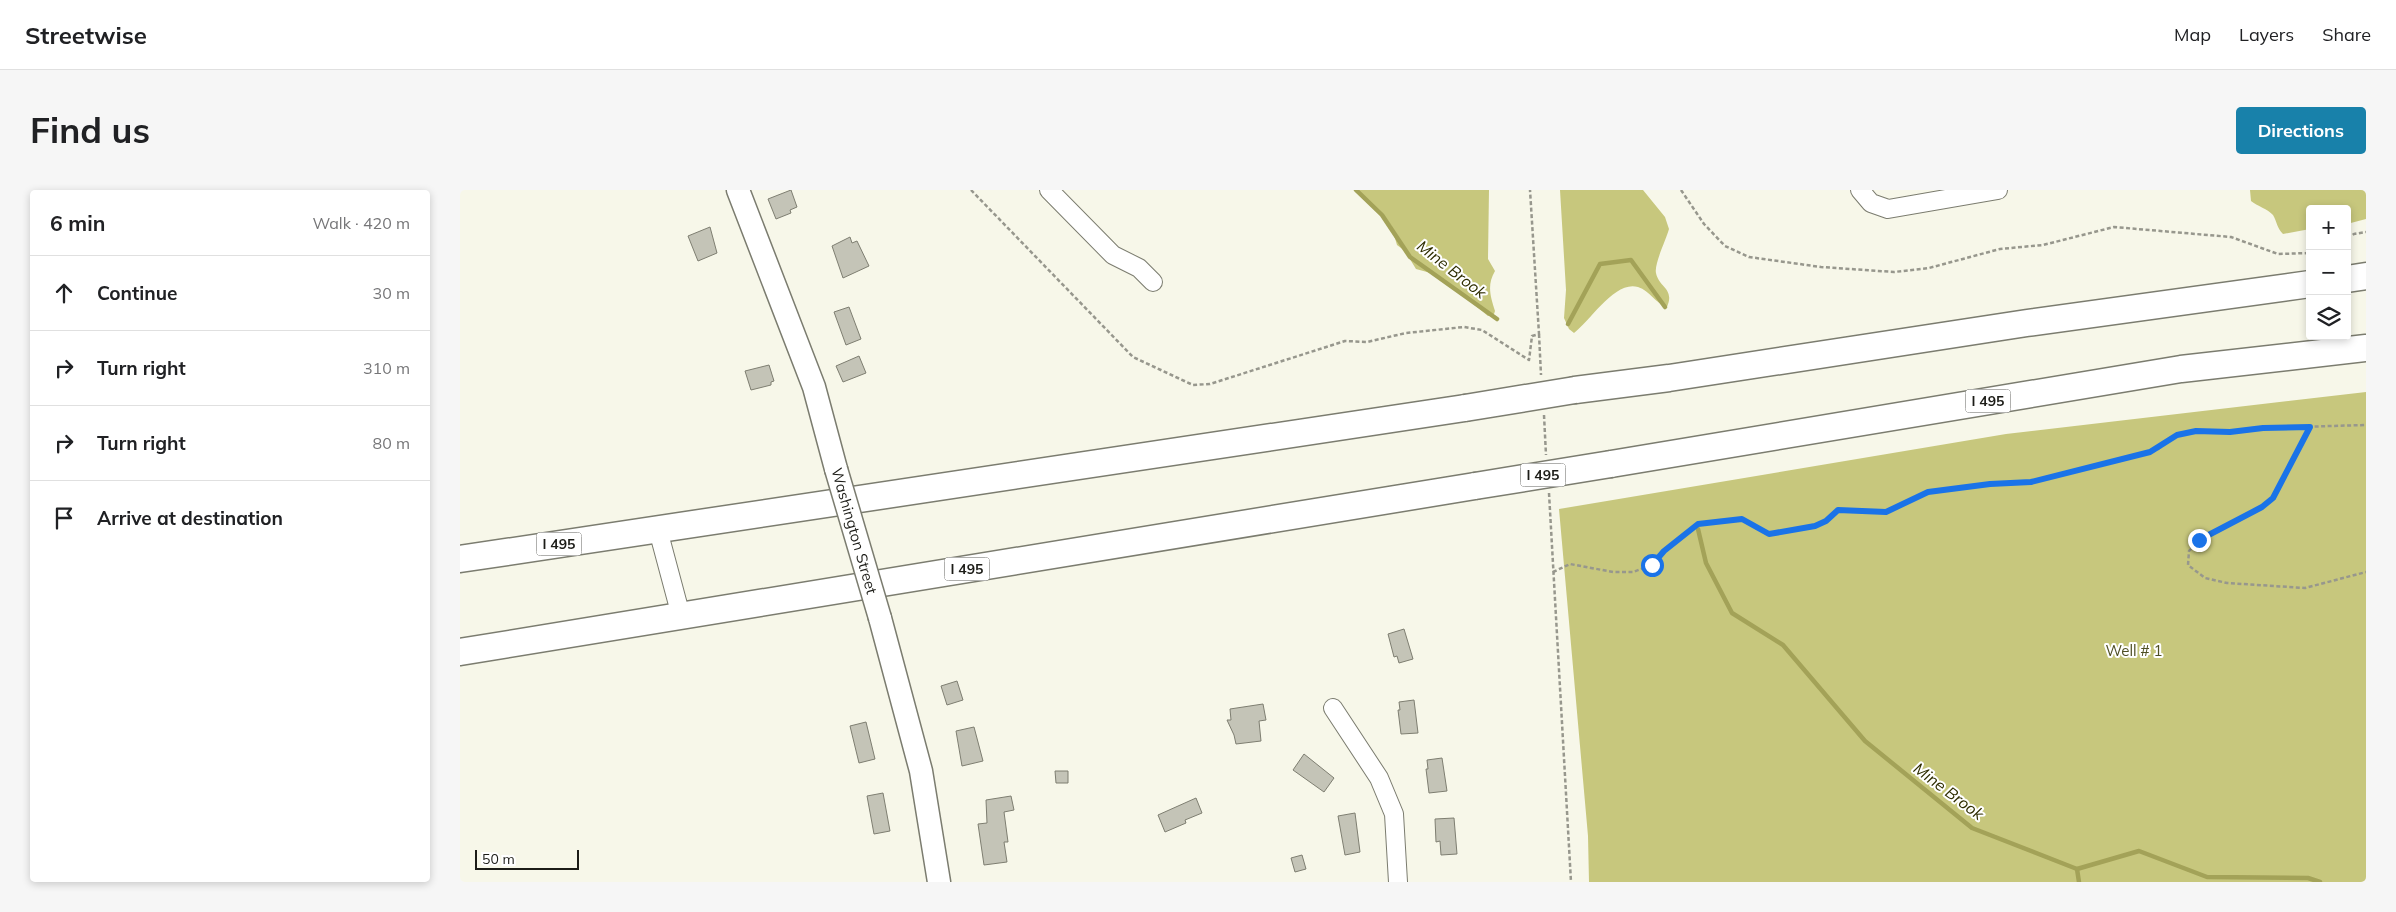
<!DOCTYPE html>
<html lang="en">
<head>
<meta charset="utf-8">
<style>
	:root { --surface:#fff; --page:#f6f6f6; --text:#202124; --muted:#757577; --line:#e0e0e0; --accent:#1881aa }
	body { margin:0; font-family:Mulish,sans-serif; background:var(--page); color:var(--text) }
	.controls { position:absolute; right:15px; top:15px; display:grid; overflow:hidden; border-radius:5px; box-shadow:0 2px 8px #0003 }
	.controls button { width:45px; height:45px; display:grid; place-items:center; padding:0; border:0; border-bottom:1px solid var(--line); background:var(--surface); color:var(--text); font:25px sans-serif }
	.scale { position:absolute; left:15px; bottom:12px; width:104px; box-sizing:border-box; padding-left:5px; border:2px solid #1c1c17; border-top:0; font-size:14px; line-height:18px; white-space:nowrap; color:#1c1c17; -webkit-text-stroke:4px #fff; paint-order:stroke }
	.stop { position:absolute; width:15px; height:15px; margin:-11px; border:4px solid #1a73e8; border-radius:50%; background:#fff }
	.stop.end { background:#1a73e8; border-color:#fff; box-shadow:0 1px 5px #0008 }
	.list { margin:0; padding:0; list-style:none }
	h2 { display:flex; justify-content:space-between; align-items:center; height:65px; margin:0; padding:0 20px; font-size:21px }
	h2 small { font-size:16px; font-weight:400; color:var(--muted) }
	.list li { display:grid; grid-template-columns:32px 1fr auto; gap:15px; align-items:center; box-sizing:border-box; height:75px; padding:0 20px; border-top:1px solid var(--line) }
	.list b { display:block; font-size:19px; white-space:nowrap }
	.list em { font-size:16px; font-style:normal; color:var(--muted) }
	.icon { flex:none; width:28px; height:28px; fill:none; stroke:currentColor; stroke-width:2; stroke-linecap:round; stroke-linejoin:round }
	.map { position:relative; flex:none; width:1906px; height:692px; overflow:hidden; border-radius:5px }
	header { display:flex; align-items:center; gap:30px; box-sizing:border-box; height:70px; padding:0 25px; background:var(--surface); border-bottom:1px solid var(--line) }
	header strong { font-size:24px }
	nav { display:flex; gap:28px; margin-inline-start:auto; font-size:18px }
	.intro { display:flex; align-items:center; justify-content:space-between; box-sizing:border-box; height:120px; padding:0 30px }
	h1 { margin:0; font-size:35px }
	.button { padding:12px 22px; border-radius:5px; background:var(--accent); color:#fff; font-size:18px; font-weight:700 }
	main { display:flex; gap:30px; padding:0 30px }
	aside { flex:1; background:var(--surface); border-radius:5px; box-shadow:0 2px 8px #0003 }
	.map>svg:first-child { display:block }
	.green { fill:#c7c77d }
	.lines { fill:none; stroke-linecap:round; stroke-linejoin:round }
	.stream { stroke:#a3a258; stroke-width:4.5 }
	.building { fill:#c4c4b7; stroke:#7e7e71 }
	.minor-casing { stroke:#7b7c6f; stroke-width:20 }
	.major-casing { stroke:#7b7c6f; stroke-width:25 }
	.highway-casing { stroke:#7b7c6f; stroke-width:29 }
	.path { stroke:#97978d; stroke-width:2.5; stroke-dasharray:4 2.5; stroke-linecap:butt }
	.minor { stroke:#fff; stroke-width:18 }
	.major { stroke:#fff; stroke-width:22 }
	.highway { stroke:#fff; stroke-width:26 }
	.major-bridge-casing { stroke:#7b7c6f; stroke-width:25; stroke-linecap:butt }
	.highway-bridge-casing { stroke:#7b7c6f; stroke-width:29; stroke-linecap:butt }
	.major-bridge { stroke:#fff; stroke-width:22 }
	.highway-bridge { stroke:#fff; stroke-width:26 }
	.route { stroke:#1a73e8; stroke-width:6 }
	.labels { text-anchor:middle; stroke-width:4; stroke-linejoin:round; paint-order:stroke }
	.shield { fill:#fff; stroke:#60605d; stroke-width:1 }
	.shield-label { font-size:14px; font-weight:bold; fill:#1c1c17 }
	.street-label { font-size:15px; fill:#1c1c17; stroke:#fff }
	.park-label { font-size:15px; fill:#4f4f24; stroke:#fff }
	.water-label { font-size:16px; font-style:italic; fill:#2e2d00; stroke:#fff }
</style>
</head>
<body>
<header>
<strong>Streetwise</strong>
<nav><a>Map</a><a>Layers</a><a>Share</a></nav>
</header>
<div class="intro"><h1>Find us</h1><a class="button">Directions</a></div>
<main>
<aside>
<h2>6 min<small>Walk · 420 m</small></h2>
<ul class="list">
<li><svg class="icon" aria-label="ahead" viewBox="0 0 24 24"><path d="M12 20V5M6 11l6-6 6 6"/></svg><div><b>Continue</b></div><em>30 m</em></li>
<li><svg class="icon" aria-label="right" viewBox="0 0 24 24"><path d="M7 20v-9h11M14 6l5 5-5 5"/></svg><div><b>Turn right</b></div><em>310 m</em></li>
<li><svg class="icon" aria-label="right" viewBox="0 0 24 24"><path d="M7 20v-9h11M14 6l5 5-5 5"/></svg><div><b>Turn right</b></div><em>80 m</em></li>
<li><svg class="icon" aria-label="arrive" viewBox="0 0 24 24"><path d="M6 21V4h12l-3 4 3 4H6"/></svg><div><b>Arrive at destination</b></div></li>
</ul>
</aside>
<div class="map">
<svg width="1906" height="692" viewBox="0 0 1906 692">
	<rect width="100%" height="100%" fill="#f7f7e9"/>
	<g class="green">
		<path d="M897,0H1029L1028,69L1035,81C1027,95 1030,105 1035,121L1034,124L1028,126L978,85L956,79L945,61L937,55L931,35Z"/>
		<path d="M1100,0H1183L1205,27L1209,39C1206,50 1194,74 1196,83C1199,98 1215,98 1207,117C1195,113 1190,101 1178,97C1155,90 1131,130 1114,143L1109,139L1104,128L1106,100Z"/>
		<path d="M1790,0H1906V29L1887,34V19H1850V39L1823,44C1817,38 1817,32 1813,25C1808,19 1797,16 1791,11Z"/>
		<path d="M1906,202V692H1129L1128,646L1099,319L1546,244Z"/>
	</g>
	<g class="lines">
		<g class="stream">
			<path d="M896,0L922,25L950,67L1037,129"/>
			<path d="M1108,134L1140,74L1171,70L1205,117"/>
			<path d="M1238,339L1246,373L1272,423L1323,455L1405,551L1512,638L1617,679L1679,661L1747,687L1848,688L1860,692"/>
			<path d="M1617,679L1619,692"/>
		</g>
	</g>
	<g class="building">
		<path d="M331,0L337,17L330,20L331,23L316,29L308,9Z"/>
		<path d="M250,37L257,63L238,71L228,46Z"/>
		<path d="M390,47L392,53L397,51L409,76L383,88L372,56Z"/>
		<path d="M389,117L401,149L386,155L374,122Z"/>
		<path d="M399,166L406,183L383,192L376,176Z"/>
		<path d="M309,175L314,191L311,192V195L291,200L285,181Z"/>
		<path d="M944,439L953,469L939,473L937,466L934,467L928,444Z"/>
		<path d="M497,491L503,510L487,515L481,496Z"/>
		<path d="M954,510L958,543L941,544L938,520H940L939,512Z"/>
		<path d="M803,514L806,530L799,531L801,551L776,554L774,545L767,530H771L770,519Z"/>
		<path d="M406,532L415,569L399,573L390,536Z"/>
		<path d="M514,537L523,571L502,576L496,541Z"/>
		<path d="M844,564L874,588L864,602L833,580Z"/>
		<path d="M982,568L987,601L969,603L966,579H968L967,570Z"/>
		<path d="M595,581H608V593H596Z"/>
		<path d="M423,603L430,641L414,644L407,606Z"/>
		<path d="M551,606L554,620L544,622L548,652H544L547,672L524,675L518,634L527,633L526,610Z"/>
		<path d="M736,608L742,623L725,630L726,633L705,642L698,625Z"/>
		<path d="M895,623L900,662L885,665L878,626Z"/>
		<path d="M994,628L997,664L981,665L980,651L976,652L975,629Z"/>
		<path d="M842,665L846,679L835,682L831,668Z"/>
	</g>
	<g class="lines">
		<defs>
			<g id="minor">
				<path d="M589,0L653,65L679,78L693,92"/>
				<path d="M1400,0L1411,13L1428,19L1538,0"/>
				<path d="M198,340L221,426"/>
				<path d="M873,518L919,588L934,624L938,692"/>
			</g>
			<g id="major">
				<path d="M278,0L354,197L376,279"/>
				<path d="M420,428L461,581L479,692"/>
			</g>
			<g id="highway">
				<path d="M1887,89L1906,86"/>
				<path d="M1115,200L1209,188L1567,133L1850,94"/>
				<path d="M1151,274L1721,179L1906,158"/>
				<path d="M0,369L1005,218"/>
				<path d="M0,462L1015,296"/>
			</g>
		</defs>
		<use href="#minor" class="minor-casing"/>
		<use href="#major" class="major-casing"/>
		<use href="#highway" class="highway-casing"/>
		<g class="path">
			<path d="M511,0L673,167L733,195L750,194L885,151L907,152L946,143L1004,137L1022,140L1069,170L1072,146L1079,144L1070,0"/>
			<path d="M1221,0L1244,34L1265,56L1289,67L1361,77L1434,82L1469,78L1540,59L1583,55L1654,37L1771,47L1818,64L1850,63"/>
			<path d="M1887,48L1894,44L1906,42"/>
			<path d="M1079,144L1081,185"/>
			<path d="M1084,225L1086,265"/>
			<path d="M1849,238C1841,253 1821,300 1811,310C1787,332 1752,337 1729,361L1728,375L1745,388L1767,393L1845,398L1906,382"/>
			<path d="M1089,303L1111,692"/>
			<path d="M1093,382L1110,374L1153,382H1173L1192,375L1204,361L1237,334L1282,329L1309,343H1315L1355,336L1366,331L1378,320L1426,322L1468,302L1529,294L1571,292L1685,264L1697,260L1717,245L1736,241L1770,242L1803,238L1906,235"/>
		</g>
		<use href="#minor" class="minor"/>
		<use href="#major" class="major"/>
		<use href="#highway" class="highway"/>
		<defs>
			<path id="major-bridge" d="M376,279L420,428"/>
			<g id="highway-bridge">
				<path d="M1005,218L1115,200"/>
				<path d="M1015,296L1151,274"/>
			</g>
		</defs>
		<use href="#major-bridge" class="major-bridge-casing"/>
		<use href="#highway-bridge" class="highway-bridge-casing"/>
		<use href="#major-bridge" class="major-bridge"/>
		<use href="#highway-bridge" class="highway-bridge"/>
	</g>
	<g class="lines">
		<path class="route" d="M1192,375L1204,361L1238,334L1282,329L1309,344L1315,343L1355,336L1366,331L1378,320L1426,322L1468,302L1530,294L1571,292L1690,262L1717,245L1736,241L1770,242L1803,238L1850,237L1813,308L1802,317L1739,350"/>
	</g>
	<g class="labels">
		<g class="shield">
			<rect x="1505.5" y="199.5" width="45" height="23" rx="4"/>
			<rect x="1060.5" y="273.5" width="45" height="23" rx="4"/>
			<rect x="76.5" y="342.5" width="45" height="23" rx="4"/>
			<rect x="484.5" y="367.5" width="45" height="23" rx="4"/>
		</g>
		<g class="shield-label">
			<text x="1528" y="216">I 495</text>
			<text x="1083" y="290">I 495</text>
			<text x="99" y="359">I 495</text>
			<text x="507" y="384">I 495</text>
		</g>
		<g class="street-label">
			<text transform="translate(394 341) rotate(74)" y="5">Washington Street</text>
		</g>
		<g class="park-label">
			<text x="1674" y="466">Well # 1</text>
		</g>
		<g class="water-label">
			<text transform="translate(992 79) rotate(38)" y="6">Mine Brook</text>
			<text transform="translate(1489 601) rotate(37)" y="6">Mine Brook</text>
		</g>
	</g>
</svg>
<div class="controls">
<button>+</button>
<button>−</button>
<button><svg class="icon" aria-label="layers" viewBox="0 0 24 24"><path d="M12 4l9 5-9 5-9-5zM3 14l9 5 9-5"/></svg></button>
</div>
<div class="scale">50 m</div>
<div class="stop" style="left:1192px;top:375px"></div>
<div class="stop end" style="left:1739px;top:350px"></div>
</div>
</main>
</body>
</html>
